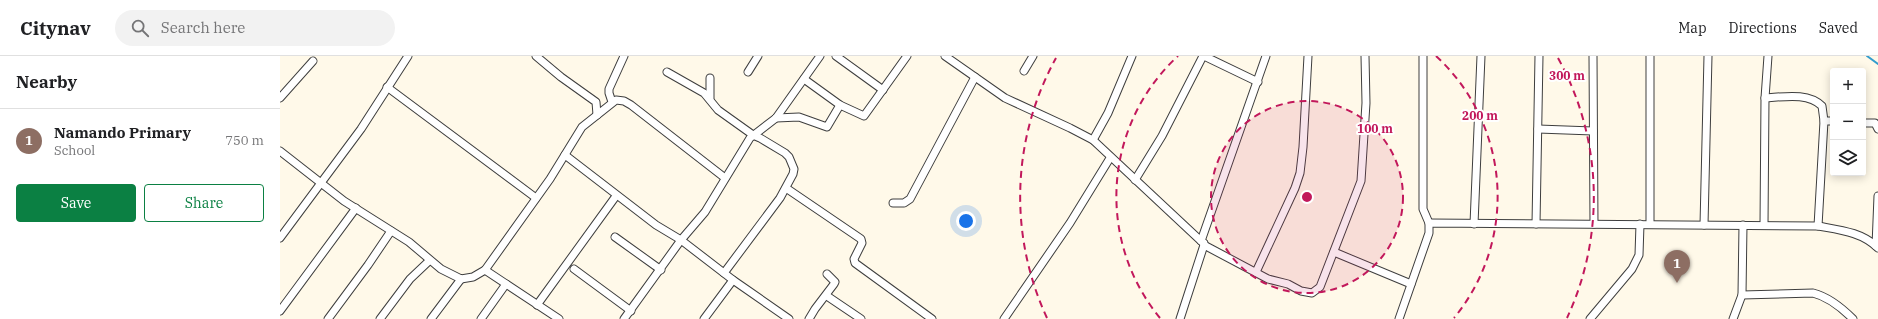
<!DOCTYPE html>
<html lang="en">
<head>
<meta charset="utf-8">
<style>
	:root { --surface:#fff; --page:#f2f2f2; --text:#202124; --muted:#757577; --line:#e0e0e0; --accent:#0b8043 }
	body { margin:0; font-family:"IBM Plex Serif",serif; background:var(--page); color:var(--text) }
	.controls { position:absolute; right:12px; top:12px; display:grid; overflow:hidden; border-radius:4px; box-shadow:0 2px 10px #0003 }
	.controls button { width:36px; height:36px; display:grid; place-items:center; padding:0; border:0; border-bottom:1px solid var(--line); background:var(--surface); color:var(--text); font:20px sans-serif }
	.you { position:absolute; left:686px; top:165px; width:14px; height:14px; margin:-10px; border:3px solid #fff; border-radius:50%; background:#1a73e8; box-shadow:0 0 0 6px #1a73e833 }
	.badge { display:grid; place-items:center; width:26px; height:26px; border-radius:50%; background:var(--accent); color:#fff; font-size:13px; font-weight:700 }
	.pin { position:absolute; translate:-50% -33px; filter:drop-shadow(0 1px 2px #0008) }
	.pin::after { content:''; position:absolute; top:21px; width:14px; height:12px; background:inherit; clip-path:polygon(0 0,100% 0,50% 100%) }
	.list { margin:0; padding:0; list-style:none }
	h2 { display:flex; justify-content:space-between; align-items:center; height:52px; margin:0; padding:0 16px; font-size:17px }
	h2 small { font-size:13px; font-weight:400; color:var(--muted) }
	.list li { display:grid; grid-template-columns:26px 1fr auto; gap:12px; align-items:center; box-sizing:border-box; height:64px; padding:0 16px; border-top:1px solid var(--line) }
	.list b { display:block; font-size:15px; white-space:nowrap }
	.list p { margin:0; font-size:13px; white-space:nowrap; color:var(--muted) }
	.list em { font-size:13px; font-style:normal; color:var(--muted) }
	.actions { display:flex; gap:8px; padding:12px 16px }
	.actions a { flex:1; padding:9px 0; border:1px solid var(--accent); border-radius:4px; text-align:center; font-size:14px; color:var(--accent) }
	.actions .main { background:var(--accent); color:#fff }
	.icon { flex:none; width:22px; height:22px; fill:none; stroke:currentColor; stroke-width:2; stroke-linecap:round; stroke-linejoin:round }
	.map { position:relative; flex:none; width:1598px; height:263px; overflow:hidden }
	header { display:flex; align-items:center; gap:24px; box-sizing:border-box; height:56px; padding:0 20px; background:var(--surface); border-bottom:1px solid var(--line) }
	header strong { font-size:19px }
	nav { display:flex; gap:22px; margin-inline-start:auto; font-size:14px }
	.search { width:280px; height:36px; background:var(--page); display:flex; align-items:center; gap:10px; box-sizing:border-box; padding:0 14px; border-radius:22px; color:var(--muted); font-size:15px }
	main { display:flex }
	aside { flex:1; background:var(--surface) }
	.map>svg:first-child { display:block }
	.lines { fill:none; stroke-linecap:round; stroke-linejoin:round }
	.stream { stroke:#349dce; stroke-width:2 }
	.minor-casing { stroke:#3e3e3e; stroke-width:9 }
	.minor { stroke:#fff; stroke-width:7 }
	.ring { fill:none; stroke:#c2185b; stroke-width:2; stroke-dasharray:7 5 }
	.centre { fill:#c2185b; stroke:#fff; stroke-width:2 }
	.ring-label { font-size:12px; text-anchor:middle; font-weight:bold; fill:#c2185b; stroke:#fff; stroke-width:4; stroke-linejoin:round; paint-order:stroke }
</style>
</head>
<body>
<header>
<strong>Citynav</strong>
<div class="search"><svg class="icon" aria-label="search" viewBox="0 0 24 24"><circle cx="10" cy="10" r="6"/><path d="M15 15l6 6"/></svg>Search here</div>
<nav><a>Map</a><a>Directions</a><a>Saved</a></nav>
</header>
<main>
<aside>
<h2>Nearby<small></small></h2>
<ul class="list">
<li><span class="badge" style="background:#8d6e63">1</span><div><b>Namando Primary</b><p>School</p></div><em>750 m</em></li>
</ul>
<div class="actions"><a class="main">Save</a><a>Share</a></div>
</aside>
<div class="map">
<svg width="1598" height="263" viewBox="0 0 1598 263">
	<rect width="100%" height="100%" fill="#fff9e9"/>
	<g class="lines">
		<path class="stream" d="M1587,0L1598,8"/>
		<defs>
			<g id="minor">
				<path d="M256,0L281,21L316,46L317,59"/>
				<path d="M556,0L603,34"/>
				<path d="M665,0L725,42L790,72L813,84L921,185"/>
				<path d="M924,0L978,26"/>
				<path d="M1143,0V153L1149,167"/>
				<path d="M1313,0L1314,168"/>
				<path d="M1370,0V168"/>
				<path d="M744,15L753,0"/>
				<path d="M387,16L424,37L438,54L473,79L480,82L505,97L509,101L514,113L513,118L500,142L444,217"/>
				<path d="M468,16L478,0"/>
				<path d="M524,23L560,49L584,60L627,0"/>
				<path d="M107,31L256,142"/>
				<path d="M0,42L33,5"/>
				<path d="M430,42V22"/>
				<path d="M1485,42C1503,41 1528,36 1542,50L1544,65L1538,170"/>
				<path d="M332,46L329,37V33L344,0"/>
				<path d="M496,62L519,61L547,71L560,49"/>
				<path d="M1544,65H1553"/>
				<path d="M1583,67H1595L1598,73"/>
				<path d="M1258,73L1313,75"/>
				<path d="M813,84L828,57L852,0"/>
				<path d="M0,95L64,145L129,186L161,213L181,223L193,221L205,214L270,123L302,71L336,44L344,45L351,49L445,122"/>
				<path d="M285,99L376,169L401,184L453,224L509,263"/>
				<path d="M855,124L882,80L923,0"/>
				<path d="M506,132L581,183L582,187L574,203L575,207L652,263"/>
				<path d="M613,147H624L630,143L695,21"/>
				<path d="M1194,168L1201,0"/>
				<path d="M1256,168L1259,0"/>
				<path d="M1424,169L1428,0"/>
				<path d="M1484,169L1485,42L1488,0"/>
				<path d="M335,181L381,214"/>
				<path d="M0,182L81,73L128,0"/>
				<path d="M924,189L988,223L1008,228L1021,235L1032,237L1040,231L1081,125L1086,47L1085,0"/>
				<path d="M1596,190L1598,140"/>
				<path d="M1054,196L1131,228"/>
				<path d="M294,213L351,255"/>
				<path d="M205,214L279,263"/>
				<path d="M976,216L1015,132L1020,117L1023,91L1028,0"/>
				<path d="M1462,239L1533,237C1549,241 1562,252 1573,263"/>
				<path d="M547,240L581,263"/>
				<path d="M257,249L336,140"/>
				<path d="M0,255L76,152"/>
				<path d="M48,263L88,209L111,175"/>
				<path d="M100,263L130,223L149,205"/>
				<path d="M151,263L181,223"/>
				<path d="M201,263L226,228"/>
				<path d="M344,263L401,184L425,156L470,82L496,62L540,0"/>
				<path d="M424,263L453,224"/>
				<path d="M529,263L535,253L554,228L555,226L547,218"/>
				<path d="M724,263L790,167L830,102"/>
				<path d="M900,263L924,189V187L921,185L986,0"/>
				<path d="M1119,263L1149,177V167L1538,170C1560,174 1582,176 1598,192"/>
				<path d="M1310,263L1352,213L1359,199L1360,168"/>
				<path d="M1453,263L1462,239L1463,169"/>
			</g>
		</defs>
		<use href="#minor" class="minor-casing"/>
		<use href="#minor" class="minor"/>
	</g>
	<circle cx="1027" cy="141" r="96" fill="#c2185b" fill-opacity=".12"/>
	<g class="ring">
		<circle cx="1027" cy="141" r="96"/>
		<path d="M880 262A191 191 0 0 1 898 0M1156 0A191 191 0 0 1 1174 262"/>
		<path d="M767 262A287 287 0 0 1 776 2M1278 2A287 287 0 0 1 1287 262"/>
	</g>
	<circle cx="1027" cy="141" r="6" class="centre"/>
	<g class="ring-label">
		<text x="1287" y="24">300 m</text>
		<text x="1200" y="64">200 m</text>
		<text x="1095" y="77">100 m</text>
	</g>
</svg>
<div class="controls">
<button>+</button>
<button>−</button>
<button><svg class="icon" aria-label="layers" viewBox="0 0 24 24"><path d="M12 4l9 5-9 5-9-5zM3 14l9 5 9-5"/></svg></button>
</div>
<div class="you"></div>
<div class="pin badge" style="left:1397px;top:227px;background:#8d6e63">1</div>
</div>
</main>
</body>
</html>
